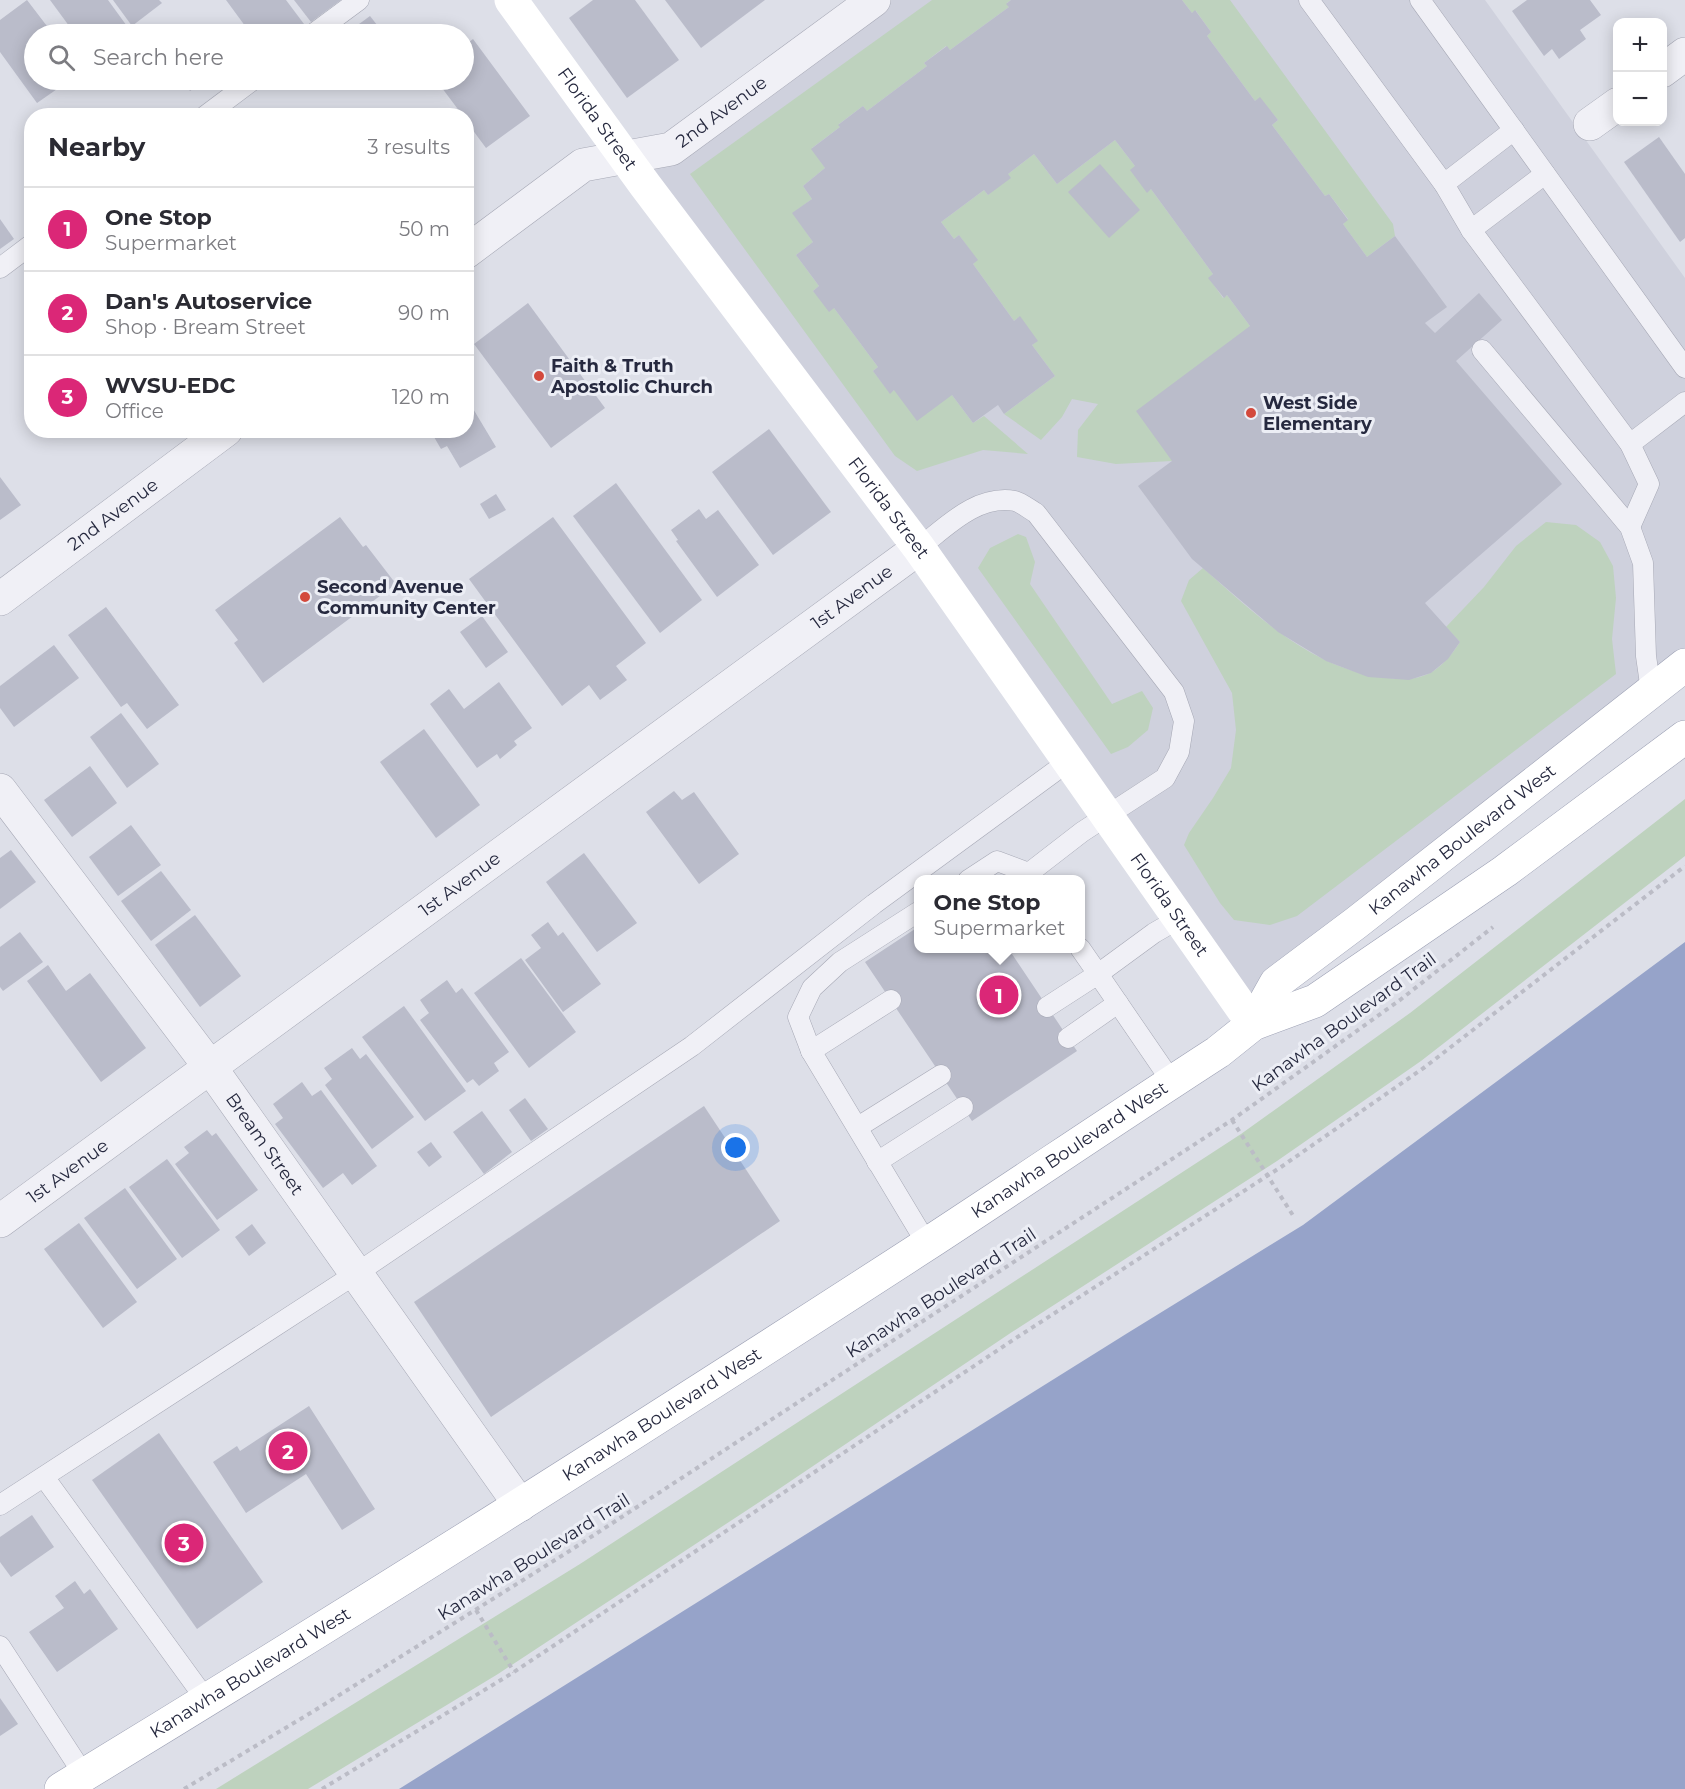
<!DOCTYPE html>
<html lang="en">
<head>
<meta charset="utf-8">
<style>
	:root { --surface:#fff; --page:#f7f7f7; --text:#2b2b33; --muted:#7c7c81; --line:#e1e1e2; --accent:#db2777 }
	body { margin:0; font-family:Montserrat,sans-serif; background:var(--page); color:var(--text) }
	.controls { position:absolute; right:18px; top:18px; display:grid; overflow:hidden; border-radius:12px; box-shadow:0 3px 15px #0003 }
	.controls button { width:54px; height:54px; display:grid; place-items:center; padding:0; border:0; border-bottom:2px solid var(--line); background:var(--surface); color:var(--text); font:30px sans-serif }
	.you { position:absolute; left:736px; top:1148px; width:21px; height:21px; margin:-15px; border:4px solid #fff; border-radius:50%; background:#1a73e8; box-shadow:0 0 0 9px #1a73e833 }
	.badge { display:grid; place-items:center; width:39px; height:39px; border-radius:50%; background:var(--accent); color:#fff; font-size:20px; font-weight:700 }
	.pin { position:absolute; translate:-50% -50%; border:3px solid #fff; box-shadow:0 2px 6px #0006 }
	.popup { position:absolute; left:914px; top:875px; width:171px; height:78px; box-sizing:border-box; display:grid; place-content:center; border-radius:12px; background:var(--surface); filter:drop-shadow(0 2px 4px #0005); font-size:20px; white-space:nowrap; color:var(--muted) }
	.popup b { font-size:22px; color:var(--text) }
	.popup::after { content:''; position:absolute; left:50%; top:100%; margin-left:-12px; border:12px solid transparent; border-top-color:var(--surface) }
	.list { margin:0; padding:0; list-style:none }
	h2 { display:flex; justify-content:space-between; align-items:center; height:78px; margin:0; padding:0 24px; font-size:26px }
	h2 small { font-size:20px; font-weight:400; color:var(--muted) }
	.list li { display:grid; grid-template-columns:39px 1fr auto; gap:18px; align-items:center; box-sizing:border-box; height:84px; padding:0 24px; border-top:2px solid var(--line) }
	.list b { display:block; font-size:22px; white-space:nowrap }
	.list p { margin:0; font-size:20px; white-space:nowrap; color:var(--muted) }
	.list em { font-size:20px; font-style:normal; color:var(--muted) }
	.icon { flex:none; width:33px; height:33px; fill:none; stroke:currentColor; stroke-width:2; stroke-linecap:round; stroke-linejoin:round }
	.map { position:relative; flex:none; width:1685px; height:1789px; overflow:hidden }
	.search { position:absolute; background:var(--surface); box-shadow:0 3px 15px #0003; left:24px; top:24px; width:450px; height:66px; display:flex; align-items:center; gap:15px; box-sizing:border-box; padding:0 21px; border-radius:33px; color:var(--muted); font-size:22px }
	.panel { position:absolute; background:var(--surface); box-shadow:0 3px 15px #0003; left:24px; top:108px; width:450px; height:330px; border-radius:24px }
	.map>svg:first-child { display:block }
	.built { fill:#cfd1dd }
	.green { fill:#bed2be }
	.water { fill:#96a3c9 }
	.building { fill:#babcca }
	.lines { fill:none; stroke-linecap:round; stroke-linejoin:round }
	.lane-casing { stroke:#a6a8b5; stroke-width:21 }
	.street-casing { stroke:#a6a8b5; stroke-width:34 }
	.primary-casing { stroke:#9ca0b4; stroke-width:34 }
	.path { stroke:#bbbcc6; stroke-width:4; stroke-dasharray:4.5 4.5; stroke-linecap:butt }
	.lane { stroke:#f0f0f6; stroke-width:20 }
	.street { stroke:#f0f0f6; stroke-width:33 }
	.secondary { stroke:#fff; stroke-width:33 }
	.primary { stroke:#fff; stroke-width:33 }
	.poi-dot { fill:#d3493c; stroke:#eceef5; stroke-width:2 }
	.labels { text-anchor:middle; stroke-width:6; stroke-linejoin:round; paint-order:stroke }
	.street-label { font-size:18px; fill:#26293f; stroke:#eceef5 }
	.poi-label { font-size:18px; font-weight:bold; fill:#26293f; stroke:#eceef5; text-anchor:start }
</style>
</head>
<body>
<div class="map">
<svg width="1685" height="1789" viewBox="0 0 1685 1789">
	<rect width="100%" height="100%" fill="#dddfe8"/>
	<path class="built" d="M874,0H1485L1685,278V665L1356,923L1253,1024L626,159Z"/>
	<g class="green">
		<path d="M932,0H1011L1007,3L1009,7L950,50L946,46L924,63L927,66L867,111L863,106L839,124L840,127L812,148L825,168L803,186L812,199L793,213L813,242L796,255L819,286L813,291L834,308L878,367L873,371L890,393L894,390L952,395L973,423L984,416L1028,454L983,450L917,471L895,456L690,174Z"/>
		<path d="M1182,0H1230L1393,224L1395,236L1367,257L1343,224L1348,219L1329,194L1325,196L1272,125L1278,120L1260,98L1255,101L1207,36L1211,32L1196,11L1192,13Z"/>
		<path d="M1115,140L1135,166L1147,192L1151,189L1213,274L1209,278L1223,298L1227,295L1250,326L1172,461L1116,464L1077,457L1078,430L1098,404L1072,399L1062,417L1041,440L1004,414L1055,376L1032,345L1037,341L1019,317L1014,321L973,264L977,260L959,235L954,239L941,222L984,190L988,195L1008,174L1034,154L1057,184Z"/>
		<path d="M1546,522L1576,525L1600,542L1613,566L1616,598L1612,639L1616,674L1297,916L1270,925L1234,920L1220,903L1184,845L1189,833L1213,798L1231,768L1236,730L1232,693L1181,601L1189,580L1203,568C1256,615 1314,671 1388,678C1403,680 1418,680 1432,672C1444,664 1452,654 1460,642L1446,627L1484,587L1516,546Z"/>
		<path d="M1018,534L1026,537L1035,562L1030,584L1112,704L1142,691L1153,708L1148,730L1128,747L1111,754L978,568L990,548Z"/>
		<path d="M1685,799V856L1421,1061L1277,1161L1012,1332L773,1493L498,1674L308,1789H216L580,1564L1241,1134L1410,1013Z"/>
	</g>
	<path class="water" d="M1685,942V1789H399L1126,1334L1303,1225Z"/>
	<g class="building">
		<path d="M27,0L53,34H34V80H70L37,103L0,52V20Z"/>
		<path d="M50,0H108L132,33L130,34H75Z"/>
		<path d="M113,0H159L162,3L132,26Z"/>
		<path d="M226,0H286L304,24L290,34H251Z"/>
		<path d="M294,0H341L311,22Z"/>
		<path d="M593,0H635L679,60L627,98L569,18Z"/>
		<path d="M665,0H765L701,48Z"/>
		<path d="M1011,0H1182L1192,13L1195,10L1211,32L1207,36L1255,101L1260,97L1278,120L1272,125L1325,196L1329,194L1348,220L1343,224L1367,257L1395,236L1447,307L1425,323L1435,333L1479,293L1502,320L1456,361L1562,484L1425,603L1460,642L1448,659L1431,673L1409,680L1368,677L1326,661L1278,632L1192,559L1138,486L1172,461L1136,411L1250,326L1227,295L1224,298L1208,278L1213,274L1151,189L1147,193L1130,170L1135,166L1115,140L1057,184L1034,154L1008,174L1011,178L988,195L984,190L941,222L954,239L959,235L978,260L973,264L1014,321L1020,316L1038,341L1032,345L1055,376L1004,414L998,405L973,423L952,395L917,421L894,390L890,394L873,371L878,367L834,308L829,312L813,291L819,286L796,255L813,242L792,213L812,199L803,186L825,168L811,149L840,127L838,125L863,106L867,111L927,66L924,63L947,46L950,50L1009,7L1006,4Z"/>
		<path d="M1527,0H1590L1601,15L1580,30L1586,39L1559,59L1552,49L1544,56L1512,11Z"/>
		<path d="M370,16L381,30L374,34H361L355,27Z"/>
		<path d="M191,25L198,34H178Z"/>
		<path d="M473,39L530,116L486,148L466,121V116H463L436,80H464V46Z"/>
		<path d="M182,80H205L190,91Z"/>
		<path d="M1659,137L1685,174V238L1680,242L1624,162Z"/>
		<path d="M1100,164L1140,210L1109,238L1068,192Z"/>
		<path d="M0,219L14,239L0,249Z"/>
		<path d="M528,303L605,408L551,448L474,344Z"/>
		<path d="M466,397L496,447L460,468L447,446L441,449L430,430H466Z"/>
		<path d="M769,429L831,512L773,555L712,472Z"/>
		<path d="M0,477L21,505L0,520Z"/>
		<path d="M616,483L702,600L660,633L573,516Z"/>
		<path d="M496,494L506,510L489,519L480,504Z"/>
		<path d="M699,509L706,519L718,510L759,565L717,597L676,541L678,540L671,530Z"/>
		<path d="M340,517L363,547L366,545L396,584L263,683L234,643L238,640L215,610Z"/>
		<path d="M553,517L646,643L616,666L627,680L600,700L589,685L562,706L469,579Z"/>
		<path d="M106,607L179,705L147,729L127,703L121,707L68,635Z"/>
		<path d="M482,616L508,652L486,668L460,632Z"/>
		<path d="M54,645L79,678L14,727L0,708V686Z"/>
		<path d="M499,682L532,728L514,741L517,745L500,759L497,754L477,768L430,704L449,689L464,709Z"/>
		<path d="M121,713L159,764L127,788L90,737Z"/>
		<path d="M424,729L480,805L436,838L380,762Z"/>
		<path d="M90,766L117,803L72,837L44,800Z"/>
		<path d="M674,791L682,800L694,792L739,854L699,884L646,812Z"/>
		<path d="M131,825L161,865L118,896L89,857Z"/>
		<path d="M11,850L36,882L0,909V858Z"/>
		<path d="M584,853L637,923L597,952L546,882Z"/>
		<path d="M161,871L191,910L151,941L121,901Z"/>
		<path d="M195,915L241,976L200,1007L155,945Z"/>
		<path d="M548,922L558,936L563,932L601,984L563,1012L525,960L541,948L531,935Z"/>
		<path d="M918,927V948H1008L1077,1051L972,1121L865,962Z"/>
		<path d="M20,932L43,962L3,991L0,987V947Z"/>
		<path d="M521,958L576,1032L529,1068L474,993Z"/>
		<path d="M48,965L66,991L90,973L146,1048L101,1082L27,981Z"/>
		<path d="M447,980L456,993L462,988L509,1052L494,1063L499,1071L479,1086L473,1079L467,1083L420,1020L429,1013L420,1000Z"/>
		<path d="M404,1006L466,1091L425,1121L362,1037Z"/>
		<path d="M352,1048L360,1059L366,1054L414,1117L372,1149L325,1085L332,1079L324,1068Z"/>
		<path d="M302,1082L312,1096L321,1090L377,1166L352,1185L343,1173L323,1188L275,1124L283,1118L273,1104Z"/>
		<path d="M525,1098L548,1129L531,1141L509,1110Z"/>
		<path d="M704,1106L780,1221L491,1417L414,1302Z"/>
		<path d="M482,1111L512,1152L484,1174L453,1132Z"/>
		<path d="M207,1130L212,1136L216,1133L258,1190L217,1220L175,1164L189,1153L184,1147Z"/>
		<path d="M431,1142L442,1157L429,1167L417,1152Z"/>
		<path d="M167,1159L220,1230L182,1258L129,1187Z"/>
		<path d="M125,1188L177,1259L137,1289L84,1218Z"/>
		<path d="M79,1223L137,1302L103,1328L44,1249Z"/>
		<path d="M252,1224L266,1243L249,1256L235,1237Z"/>
		<path d="M309,1406L375,1509L342,1530L306,1474L246,1513L213,1462L237,1446L240,1451Z"/>
		<path d="M159,1433L263,1582L197,1629L92,1480Z"/>
		<path d="M32,1515L54,1547L11,1577L0,1562V1537Z"/>
		<path d="M75,1581L84,1594L90,1589L118,1629L57,1672L29,1632L64,1608L55,1596Z"/>
		<path d="M0,1698L18,1724L0,1736Z"/>
	</g>
	<g class="lines">
		<defs>
			<g id="lane">
				<path d="M1309,0L1444,184L1471,230L1630,444L1649,484L1630,527"/>
				<path d="M1420,0L1685,368"/>
				<path d="M313,34L359,0"/>
				<path d="M205,116L253,80"/>
				<path d="M1444,184L1514,130"/>
				<path d="M1471,230L1545,174"/>
				<path d="M0,268L32,244"/>
				<path d="M1482,350L1630,527L1643,563L1646,656L1651,691"/>
				<path d="M1630,444L1685,402"/>
				<path d="M919,548C946,527 977,494 1015,501C1022,503 1029,509 1036,513L1174,692L1184,721L1179,752L1165,778L1082,832L1029,873L1033,880"/>
				<path d="M968,880L997,861L1029,873"/>
				<path d="M918,912L840,962L812,988L798,1017L811,1051L927,1244"/>
				<path d="M1080,948L1098,974L1154,933L1180,918"/>
				<path d="M1047,1007L1098,974L1172,1082"/>
				<path d="M1068,1038L1118,1003"/>
				<path d="M811,1051L891,1000"/>
				<path d="M858,1127L941,1075"/>
				<path d="M877,1162L963,1107"/>
				<path d="M44,1477L207,1701"/>
				<path d="M0,1505L357,1273L692,1046L874,904L1069,761"/>
				<path d="M0,1646L84,1775"/>
			</g>
			<g id="street">
				<path d="M1662,71L1685,54"/>
				<path d="M1590,124L1618,104"/>
				<path id="s1" d="M466,252L583,165L671,149L874,0"/>
				<path id="s2" d="M0,599L226,430"/>
				<path id="s3" d="M0,790L210,1067L520,1505"/>
				<path id="s4" d="M0,1221L919,548"/>
			</g>
			<g id="primary">
				<path id="s6" d="M1253,1024L1276,983L1356,923L1685,665"/>
				<path id="s7" d="M61,1789C352,1612 639,1431 924,1246C1022,1182 1119,1116 1218,1052L1253,1024L1315,1001L1505,871L1685,737"/>
			</g>
		</defs>
		<use href="#lane" class="lane-casing"/>
		<use href="#street" class="street-casing"/>
		<use href="#primary" class="primary-casing"/>
		<g class="path">
			<path d="M1232,1120L1294,1217"/>
			<path d="M476,1610L514,1672"/>
			<path d="M184,1789L317,1709L571,1550L1232,1120L1400,1000L1493,927"/>
			<path d="M322,1789L514,1672L1016,1338L1281,1167L1425,1067L1685,866"/>
		</g>
		<use href="#lane" class="lane"/>
		<use href="#street" class="street"/>
		<path class="secondary" id="s5" d="M511,0L645,185L919,548L1253,1024"/>
		<use href="#primary" class="primary"/>
	</g>
	<g class="poi-dot">
		<circle cx="539" cy="376" r="6"/>
		<circle cx="1251" cy="413" r="6"/>
		<circle cx="305" cy="597" r="6"/>
	</g>
	<g class="labels">
		<g class="street-label">
			<text dy="6" stroke="none"><textPath href="#s1" startOffset="298">2nd Avenue</textPath></text>
			<text dy="6" stroke="none"><textPath href="#s5" startOffset="147">Florida Street</textPath></text>
			<text dy="6" stroke="none"><textPath href="#s5" startOffset="633">Florida Street</textPath></text>
			<text dy="6" stroke="none"><textPath href="#s2" startOffset="141">2nd Avenue</textPath></text>
			<text dy="6" stroke="none"><textPath href="#s4" startOffset="1056">1st Avenue</textPath></text>
			<text dy="6" stroke="none"><textPath href="#s6" startOffset="282">Kanawha Boulevard West</textPath></text>
			<text dy="6" stroke="none"><textPath href="#s4" startOffset="570">1st Avenue</textPath></text>
			<text dy="6" stroke="none"><textPath href="#s5" startOffset="1119">Florida Street</textPath></text>
			<text transform="translate(1344 1022) rotate(-36)" y="6">Kanawha Boulevard Trail</text>
			<text dy="6" stroke="none"><textPath href="#s3" startOffset="442">Bream Street</textPath></text>
			<text dy="6" stroke="none"><textPath href="#s7" startOffset="1194">Kanawha Boulevard West</textPath></text>
			<text dy="6" stroke="none"><textPath href="#s4" startOffset="84">1st Avenue</textPath></text>
			<text transform="translate(941 1293) rotate(-33)" y="6">Kanawha Boulevard Trail</text>
			<text dy="6" stroke="none"><textPath href="#s7" startOffset="708">Kanawha Boulevard West</textPath></text>
			<text transform="translate(534 1557) rotate(-32)" y="6">Kanawha Boulevard Trail</text>
			<text dy="6" stroke="none"><textPath href="#s7" startOffset="222">Kanawha Boulevard West</textPath></text>
		</g>
		<g class="poi-label">
			<text x="551" y="372">Faith &amp; Truth<tspan x="551" dy="21">Apostolic Church</tspan></text>
			<text x="1263" y="409">West Side<tspan x="1263" dy="21">Elementary</tspan></text>
			<text x="317" y="593">Second Avenue<tspan x="317" dy="21">Community Center</tspan></text>
		</g>
	</g>
</svg>
<div class="controls">
<button>+</button>
<button>−</button>
</div>
<div class="you"></div>
<div class="pin badge" style="left:999px;top:995px">1</div>
<div class="popup"><b>One Stop</b>Supermarket</div>
<div class="pin badge" style="left:288px;top:1451px">2</div>
<div class="pin badge" style="left:184px;top:1543px">3</div>
<div class="search"><svg class="icon" aria-label="search" viewBox="0 0 24 24"><circle cx="10" cy="10" r="6"/><path d="M15 15l6 6"/></svg>Search here</div>
<section class="panel">
<h2>Nearby<small>3 results</small></h2>
<ul class="list">
<li><span class="badge">1</span><div><b>One Stop</b><p>Supermarket</p></div><em>50 m</em></li>
<li><span class="badge">2</span><div><b>Dan's Autoservice</b><p>Shop · Bream Street</p></div><em>90 m</em></li>
<li><span class="badge">3</span><div><b>WVSU-EDC</b><p>Office</p></div><em>120 m</em></li>
</ul>
</section>
</div>
</body>
</html>
